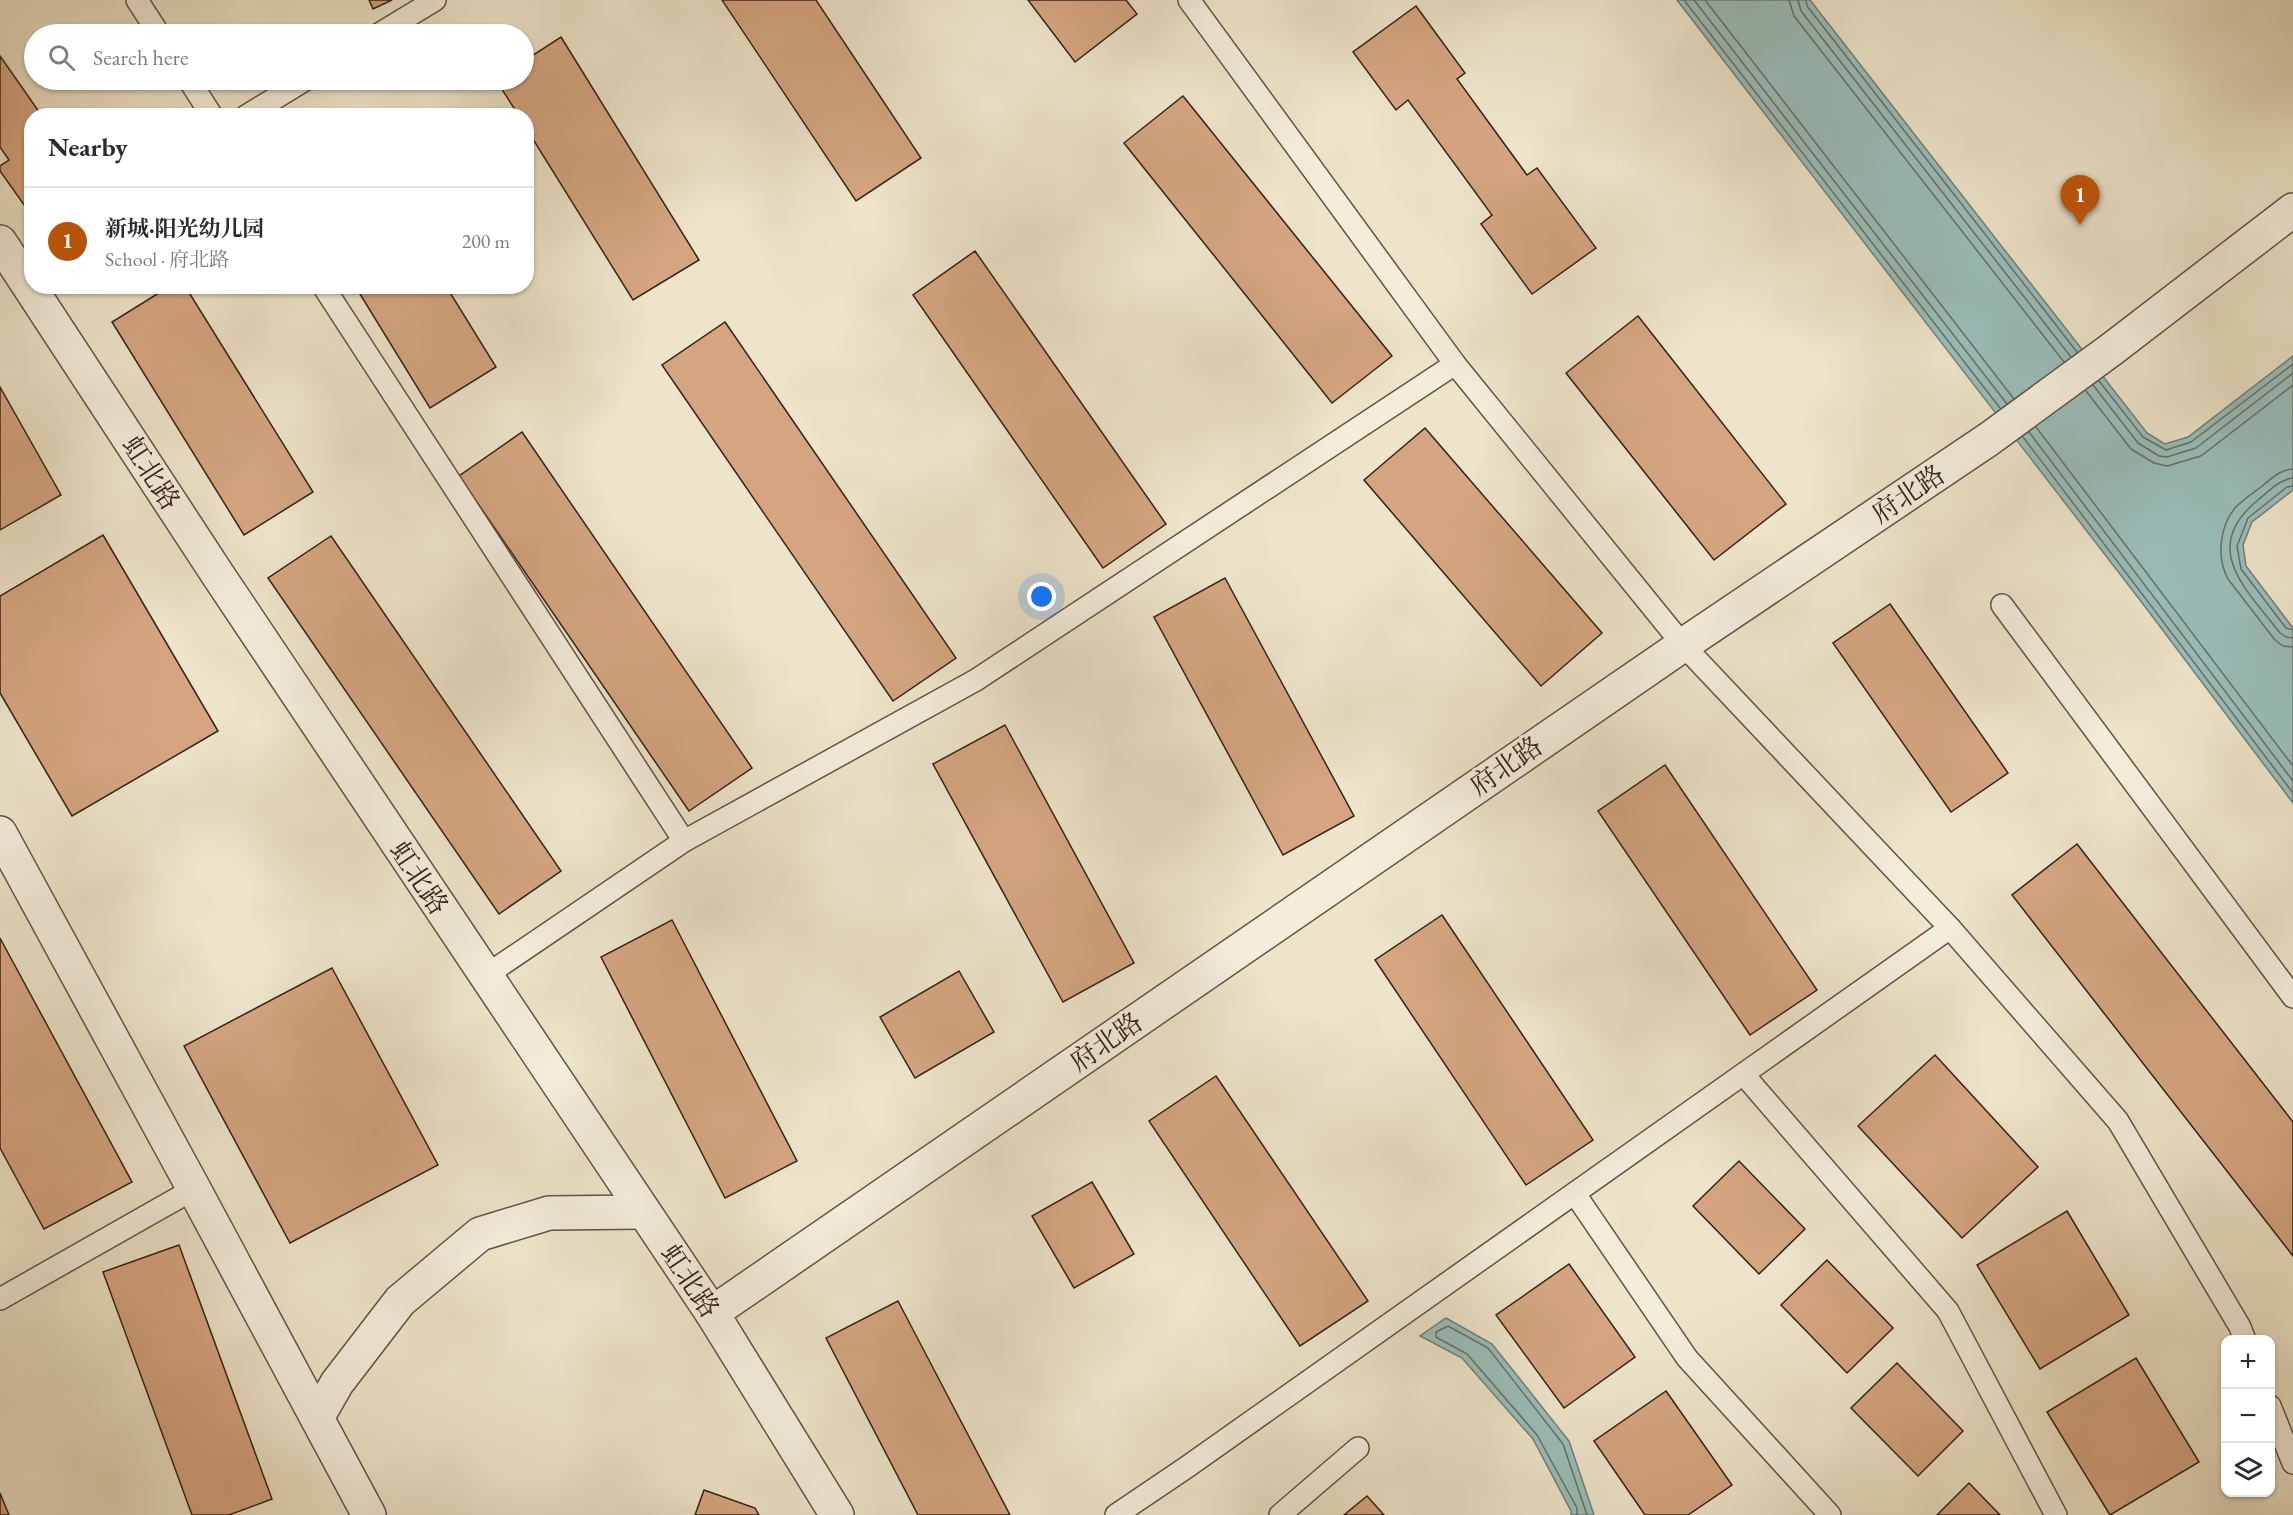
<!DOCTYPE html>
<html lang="en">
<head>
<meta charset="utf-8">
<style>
	:root { --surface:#fff; --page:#f2f2f3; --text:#2b2b33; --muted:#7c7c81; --line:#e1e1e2; --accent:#b45309 }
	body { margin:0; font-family:"EB Garamond","Noto Serif SC",serif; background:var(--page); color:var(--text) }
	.controls { position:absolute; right:18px; bottom:18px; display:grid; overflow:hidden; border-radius:12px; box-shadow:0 2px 4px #0004 }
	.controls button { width:54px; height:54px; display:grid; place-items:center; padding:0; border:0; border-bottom:2px solid var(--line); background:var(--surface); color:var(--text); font:30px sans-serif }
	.you { position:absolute; left:1042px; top:597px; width:21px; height:21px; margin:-15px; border:4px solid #fff; border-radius:50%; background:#1a73e8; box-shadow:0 0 0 9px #1a73e833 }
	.badge { display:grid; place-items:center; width:39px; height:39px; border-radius:50%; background:var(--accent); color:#fff; font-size:20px; font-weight:700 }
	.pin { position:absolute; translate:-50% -50px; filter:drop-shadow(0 2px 3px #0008) }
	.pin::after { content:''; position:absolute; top:32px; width:21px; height:18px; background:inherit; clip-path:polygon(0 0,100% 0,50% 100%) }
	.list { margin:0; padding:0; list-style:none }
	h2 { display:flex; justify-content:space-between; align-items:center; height:78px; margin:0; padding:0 24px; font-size:26px }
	h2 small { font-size:20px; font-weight:400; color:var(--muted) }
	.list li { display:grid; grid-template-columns:39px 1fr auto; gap:18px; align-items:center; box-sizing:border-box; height:108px; padding:0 24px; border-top:2px solid var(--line) }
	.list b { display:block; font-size:22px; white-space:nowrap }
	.list p { margin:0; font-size:20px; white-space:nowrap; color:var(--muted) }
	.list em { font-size:20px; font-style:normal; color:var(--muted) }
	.icon { flex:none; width:33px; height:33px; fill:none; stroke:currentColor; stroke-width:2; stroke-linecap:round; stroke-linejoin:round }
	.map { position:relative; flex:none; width:2293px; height:1515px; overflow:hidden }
	.search { position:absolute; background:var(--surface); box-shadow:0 2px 4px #0004; left:24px; top:24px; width:510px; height:66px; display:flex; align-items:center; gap:15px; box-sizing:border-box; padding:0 21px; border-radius:33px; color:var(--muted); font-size:22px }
	.panel { position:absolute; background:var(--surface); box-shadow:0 2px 4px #0004; left:24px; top:108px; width:510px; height:186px; border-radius:24px }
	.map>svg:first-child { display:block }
	.water { fill:#9abeba; stroke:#727f79; stroke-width:1.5 }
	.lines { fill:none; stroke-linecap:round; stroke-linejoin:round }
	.shore { stroke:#687068; stroke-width:1.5 }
	.building { fill:#d4a580; stroke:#352117; stroke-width:1.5 }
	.service-casing { stroke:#635244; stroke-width:24 }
	.tertiary-casing { stroke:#635244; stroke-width:36 }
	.service { stroke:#f3eddc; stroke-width:21 }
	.tertiary { stroke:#f3eddc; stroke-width:33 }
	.labels { text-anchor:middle; stroke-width:6; stroke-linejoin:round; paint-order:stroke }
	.street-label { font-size:27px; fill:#352117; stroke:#f3eddc }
</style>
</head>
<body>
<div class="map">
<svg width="2293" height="1515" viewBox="0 0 2293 1515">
	<rect width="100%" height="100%" fill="#ede4c9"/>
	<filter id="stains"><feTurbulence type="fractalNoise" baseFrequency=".00333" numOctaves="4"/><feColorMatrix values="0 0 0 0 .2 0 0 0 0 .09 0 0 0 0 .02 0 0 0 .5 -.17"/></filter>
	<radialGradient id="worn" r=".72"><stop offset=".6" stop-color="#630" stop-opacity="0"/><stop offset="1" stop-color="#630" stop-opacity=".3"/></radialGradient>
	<g class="water">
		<path d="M1677,0H1810L2147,433L2165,444L2188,437L2293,356V490L2252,522L2243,545L2246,566L2293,628V803L2140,600Z"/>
		<path d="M1446,1318L1492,1344L1569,1441L1594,1515H1571V1511L1533,1439L1462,1358L1420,1336Z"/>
	</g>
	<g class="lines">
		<g class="shore">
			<path d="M1684,0L2000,408"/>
			<path d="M1694,0L2007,404"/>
			<path d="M1705,0L2014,399"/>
			<path d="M1789,0L1794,16L2064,362"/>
			<path d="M1798,0L1801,11L2071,357"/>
			<path d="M1806,0L1807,6L2077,352"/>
			<path d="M2099,381L2143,437L2166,450L2191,442L2293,364"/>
			<path d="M2093,385L2138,443L2159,456L2167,457L2196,448L2293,373"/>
			<path d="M2086,391L2131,449L2154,463L2167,466L2201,456L2293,385"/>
			<path d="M2036,427L2293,766"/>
			<path d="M2029,432L2293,781"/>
			<path d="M2023,437L2293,793"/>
			<path d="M2293,469C2279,470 2271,479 2261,487C2253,493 2242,500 2235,508C2220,526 2216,557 2228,579L2275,640L2283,646L2293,647"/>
			<path d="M2293,478C2280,479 2268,492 2258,500C2199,548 2246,589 2280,633L2286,637L2293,638"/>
			<path d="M2293,486L2287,487L2248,518L2237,546L2241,569L2286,628L2293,630"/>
			<path d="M1577,1515V1508L1537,1435L1467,1354L1436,1337V1332L1448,1326L1488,1348L1563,1444L1587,1515"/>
		</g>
	</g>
	<g class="building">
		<path d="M369,0H392L373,9Z"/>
		<path d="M722,0H816L921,158L856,201Z"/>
		<path d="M1028,0H1126L1137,14L1075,62Z"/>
		<path d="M1416,6L1465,73L1457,79L1527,175L1537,168L1596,248L1532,294L1481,224L1492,215L1408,100L1396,110L1353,52Z"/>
		<path d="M561,37L699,260L633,300L526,128V116H519L496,80H524V61Z"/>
		<path d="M0,56L42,116H32V216L0,171V166L9,160L0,147Z"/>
		<path d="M1183,96L1392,356L1332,403L1124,143Z"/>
		<path d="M975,251L1166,524L1103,568L913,295Z"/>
		<path d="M170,286H185L313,492L244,535L112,322Z"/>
		<path d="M355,286H446L496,367L430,408Z"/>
		<path d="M1638,316L1786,504L1714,560L1566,373Z"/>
		<path d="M725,322L956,658L893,701L662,365Z"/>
		<path d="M0,387L61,495L0,530Z"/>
		<path d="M1425,428L1602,633L1541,686L1364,480Z"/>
		<path d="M522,432L752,768L689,811L459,476Z"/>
		<path d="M103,535L218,731L72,816L0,693V596Z"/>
		<path d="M331,536L561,871L499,914L268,578Z"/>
		<path d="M1225,578L1354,816L1283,855L1154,617Z"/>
		<path d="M1890,604L2008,773L1951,812L1833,643Z"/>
		<path d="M1005,725L1134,963L1063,1002L933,764Z"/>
		<path d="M1665,765L1817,990L1750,1035L1598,811Z"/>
		<path d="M2077,844L2293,1122V1256L2012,895Z"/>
		<path d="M1442,915L1593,1140L1526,1185L1375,960Z"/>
		<path d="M672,920L797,1161L725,1198L601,957Z"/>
		<path d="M0,938L132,1182L44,1229L0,1148Z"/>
		<path d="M332,968L438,1165L290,1243L184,1046Z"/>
		<path d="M959,971L994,1032L915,1078L880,1017Z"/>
		<path d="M1935,1055L2038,1167L1962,1238L1858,1126Z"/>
		<path d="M1216,1076L1368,1301L1300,1346L1149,1121Z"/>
		<path d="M1739,1161L1805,1229L1759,1274L1693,1206Z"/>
		<path d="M1092,1182L1134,1254L1074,1288L1032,1216Z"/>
		<path d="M2067,1211L2129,1315L2040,1369L1977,1265Z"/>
		<path d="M179,1245L272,1499L229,1515H192L103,1272Z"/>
		<path d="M1827,1260L1893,1328L1847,1373L1781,1305Z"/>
		<path d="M1569,1264L1635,1357L1564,1408L1496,1315Z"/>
		<path d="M898,1301L1010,1515H918L826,1338Z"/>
		<path d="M2136,1358L2199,1462L2110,1515L2047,1412Z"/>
		<path d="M1897,1363L1963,1431L1918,1476L1851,1408Z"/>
		<path d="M1666,1391L1732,1485L1688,1515H1645L1594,1441Z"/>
		<path d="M1969,1483L2000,1515H1937Z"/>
		<path d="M704,1490L755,1508L759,1515H695Z"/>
		<path d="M0,1493L9,1515H0Z"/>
		<path d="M1367,1496L1384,1515H1344Z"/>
	</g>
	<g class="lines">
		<defs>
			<g id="service">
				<path d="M137,0L159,34"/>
				<path d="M1189,0L1455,364L1683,645L1950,928L2118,1121L2240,1327L2245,1340"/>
				<path d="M379,34L435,0"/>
				<path d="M189,80L212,116"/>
				<path d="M246,116L305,80"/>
				<path d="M323,286L684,841"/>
				<path d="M2002,605L2293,997"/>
				<path d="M485,976L684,841L976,680L1455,364"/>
				<path d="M1744,1075L1948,1311L2056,1515"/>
				<path d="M1575,1194L1687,1358L1830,1515"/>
				<path d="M0,1299L194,1189"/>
				<path d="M2270,1406L2293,1463"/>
				<path d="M1116,1515L1187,1467L1950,928"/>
				<path d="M1280,1515L1358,1448"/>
			</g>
			<g id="tertiary">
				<path d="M0,242L218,575L712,1313L837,1515"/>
				<path d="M0,833L194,1189L369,1515"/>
				<path d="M712,1313L1683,645L1989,439L2112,349L2293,210"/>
				<path d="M317,1418L337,1383L400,1301L480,1234L549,1213L644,1212"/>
			</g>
		</defs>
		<use href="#service" class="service-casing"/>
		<use href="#tertiary" class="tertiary-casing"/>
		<use href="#service" class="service"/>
		<use href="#tertiary" class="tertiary"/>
	</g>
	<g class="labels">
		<g class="street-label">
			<text transform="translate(151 473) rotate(57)" y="9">虹北路</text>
			<text transform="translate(1908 494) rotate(-34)" y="9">府北路</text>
			<text transform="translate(1506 766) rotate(-35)" y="9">府北路</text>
			<text transform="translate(419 878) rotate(56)" y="9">虹北路</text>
			<text transform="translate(1106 1042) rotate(-35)" y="9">府北路</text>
			<text transform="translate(690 1281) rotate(56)" y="9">虹北路</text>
		</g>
	</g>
	<rect width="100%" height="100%" filter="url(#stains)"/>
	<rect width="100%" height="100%" fill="url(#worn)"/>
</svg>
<div class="controls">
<button>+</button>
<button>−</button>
<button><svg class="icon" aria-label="layers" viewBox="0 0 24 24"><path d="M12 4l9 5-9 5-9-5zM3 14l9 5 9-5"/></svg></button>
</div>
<div class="you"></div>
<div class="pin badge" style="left:2080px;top:225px">1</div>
<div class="search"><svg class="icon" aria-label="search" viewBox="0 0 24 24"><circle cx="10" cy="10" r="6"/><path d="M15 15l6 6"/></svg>Search here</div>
<section class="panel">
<h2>Nearby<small></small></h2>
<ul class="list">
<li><span class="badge">1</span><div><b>新城·阳光幼儿园</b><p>School · 府北路</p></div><em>200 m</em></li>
</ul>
</section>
</div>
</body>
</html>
